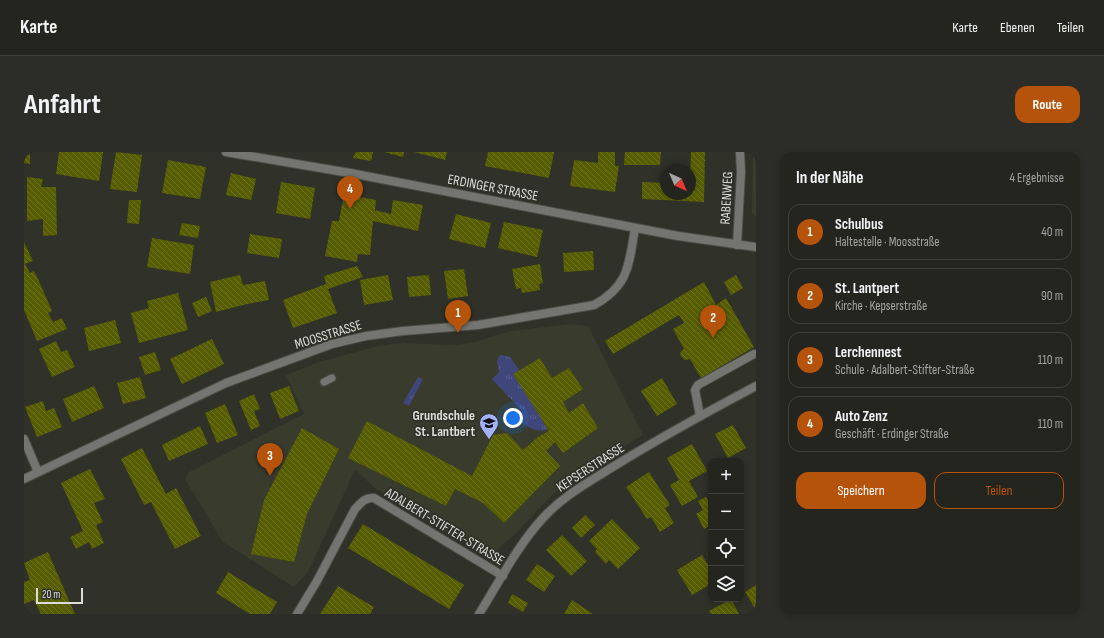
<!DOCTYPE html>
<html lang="de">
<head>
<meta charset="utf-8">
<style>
	:root { --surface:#24251f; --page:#2c2d28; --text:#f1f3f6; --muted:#a3a5a4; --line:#41423d; --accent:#b45309 }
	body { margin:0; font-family:"Sofia Sans Condensed",sans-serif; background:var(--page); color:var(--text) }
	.controls { position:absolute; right:12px; bottom:12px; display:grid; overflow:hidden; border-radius:8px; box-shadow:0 2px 6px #0003 }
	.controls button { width:36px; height:36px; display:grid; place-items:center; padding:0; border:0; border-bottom:1px solid var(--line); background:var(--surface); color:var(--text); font:20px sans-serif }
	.compass { position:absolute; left:636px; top:12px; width:36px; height:36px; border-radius:50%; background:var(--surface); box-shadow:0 2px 6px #0003; rotate:136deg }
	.scale { position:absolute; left:12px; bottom:10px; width:47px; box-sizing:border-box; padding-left:4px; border:2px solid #dcddd8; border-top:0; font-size:11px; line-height:14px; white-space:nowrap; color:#dcddd8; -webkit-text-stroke:3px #303129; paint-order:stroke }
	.you { position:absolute; left:489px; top:266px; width:14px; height:14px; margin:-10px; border:3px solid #fff; border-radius:50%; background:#1a73e8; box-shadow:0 0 0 6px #1a73e833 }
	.badge { display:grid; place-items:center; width:26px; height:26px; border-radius:50%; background:var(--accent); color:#fff; font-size:13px; font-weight:700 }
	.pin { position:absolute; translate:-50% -33px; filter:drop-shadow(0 1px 2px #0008) }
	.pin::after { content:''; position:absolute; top:21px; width:14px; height:12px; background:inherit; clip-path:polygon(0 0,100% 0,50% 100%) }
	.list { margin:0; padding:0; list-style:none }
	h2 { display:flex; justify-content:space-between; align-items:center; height:52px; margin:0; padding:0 16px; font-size:17px }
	h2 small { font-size:13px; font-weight:400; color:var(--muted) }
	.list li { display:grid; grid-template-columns:26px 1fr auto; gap:12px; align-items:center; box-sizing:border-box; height:56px; margin:0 8px 8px; padding:0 8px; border:1px solid var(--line); border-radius:12px }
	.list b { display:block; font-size:15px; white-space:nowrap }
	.list p { margin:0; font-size:13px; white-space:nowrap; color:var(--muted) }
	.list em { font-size:13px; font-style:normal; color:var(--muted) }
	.actions { display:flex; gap:8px; padding:12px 16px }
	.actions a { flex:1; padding:9px 0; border:1px solid var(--accent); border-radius:12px; text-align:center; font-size:14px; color:var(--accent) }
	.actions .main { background:var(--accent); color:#fff }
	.icon { flex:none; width:22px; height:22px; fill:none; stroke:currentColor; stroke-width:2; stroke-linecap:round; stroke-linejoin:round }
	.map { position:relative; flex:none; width:732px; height:462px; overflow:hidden; border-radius:12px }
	header { display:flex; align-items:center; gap:24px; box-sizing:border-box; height:56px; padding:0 20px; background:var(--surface); border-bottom:1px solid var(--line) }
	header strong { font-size:19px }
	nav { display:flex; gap:22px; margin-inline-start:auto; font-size:14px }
	.intro { display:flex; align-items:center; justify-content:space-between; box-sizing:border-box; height:96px; padding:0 24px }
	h1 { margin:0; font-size:28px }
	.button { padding:10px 18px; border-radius:12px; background:var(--accent); color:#fff; font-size:14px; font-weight:700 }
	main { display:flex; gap:24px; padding:0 24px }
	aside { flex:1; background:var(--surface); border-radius:12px; box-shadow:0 2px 6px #0003 }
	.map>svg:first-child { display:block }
	.built { fill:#393b2d }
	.grass { fill:url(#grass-tufts) }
	.building { fill:url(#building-back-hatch) }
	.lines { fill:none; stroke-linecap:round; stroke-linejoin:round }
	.service-casing { stroke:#4c4d45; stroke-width:9 }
	.minor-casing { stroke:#4c4d45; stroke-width:10 }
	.tertiary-casing { stroke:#4c4d45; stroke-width:10 }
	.service { stroke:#747570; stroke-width:7 }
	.minor { stroke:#747570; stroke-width:8 }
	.tertiary { stroke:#747570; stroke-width:8 }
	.labels { text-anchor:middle; stroke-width:3.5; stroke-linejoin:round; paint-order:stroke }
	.street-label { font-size:14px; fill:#dcddd8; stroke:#303129 }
	.poi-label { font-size:14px; font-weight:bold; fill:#dcddd8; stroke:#303129; text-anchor:end }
</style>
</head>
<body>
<header>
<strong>Karte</strong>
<nav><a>Karte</a><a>Ebenen</a><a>Teilen</a></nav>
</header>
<div class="intro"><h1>Anfahrt</h1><a class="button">Route</a></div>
<main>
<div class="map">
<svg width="732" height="462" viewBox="0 0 732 462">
	<defs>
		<pattern id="grass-tufts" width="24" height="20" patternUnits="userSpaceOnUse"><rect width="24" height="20" fill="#3e467a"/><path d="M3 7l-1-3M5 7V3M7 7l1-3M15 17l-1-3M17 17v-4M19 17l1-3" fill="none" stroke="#59608c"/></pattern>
		<pattern id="building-back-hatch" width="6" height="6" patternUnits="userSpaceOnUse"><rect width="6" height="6" fill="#565c00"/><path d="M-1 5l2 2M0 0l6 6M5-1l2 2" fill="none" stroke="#6e7324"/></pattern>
	</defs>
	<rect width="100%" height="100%" fill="#303129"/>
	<g class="built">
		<path d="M729,5H732V66L728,61Z"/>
		<path d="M547,172L564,174L619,283L548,325L529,342L490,383L465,405L352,337L331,318L284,420L270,435L199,390L161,327L165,320L280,262L262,223L295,210L354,194L378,191L431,193L451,190L486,179Z"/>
	</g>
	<g class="grass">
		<path d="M478,203L486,205L495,218L490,222L524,278C510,280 504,275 493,268L498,259L468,227L475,220L473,210L475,204Z"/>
		<path d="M394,225L399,227L385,254L379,251Z"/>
	</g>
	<g class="building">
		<path d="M0,0H6V12L0,11Z"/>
		<path d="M35,0H79L75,29L32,22Z"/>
		<path d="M92,0L118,3L113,40L86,37Z"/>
		<path d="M332,0H349L347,9L329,6Z"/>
		<path d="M360,0H380L379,5Z"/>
		<path d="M390,0H423L421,8Z"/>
		<path d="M464,0H530L525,26L461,14Z"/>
		<path d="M574,0H591V14H595L591,40L546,34L550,8L574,11Z"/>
		<path d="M601,0H637L636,13H600Z"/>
		<path d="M667,0H681L680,50L618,47V30L642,31V42H666Z"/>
		<path d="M144,8L182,15L176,47L138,41Z"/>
		<path d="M207,21L232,27L227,48L202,43Z"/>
		<path d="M3,25L19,27L17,35H32L33,83L19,84V67L3,69Z"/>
		<path d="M257,30L291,36L286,67L252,61Z"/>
		<path d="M320,42L352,48L351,58L367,62L369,48L399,53L394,79L349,69L346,103L334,102L333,110L301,104L308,69H315Z"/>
		<path d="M105,48H117L115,72L103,71Z"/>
		<path d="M432,62L467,71L461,96L425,87Z"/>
		<path d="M480,70L519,78L513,105L474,96Z"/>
		<path d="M158,71L176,74L174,86L155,83Z"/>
		<path d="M226,82L258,87L255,106L223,101Z"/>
		<path d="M128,86L170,93L166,122L123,115Z"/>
		<path d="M0,90L9,109L1,112L6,121L10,119L14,127L28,159L24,161L29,170L38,166L43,177L13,189L0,158Z"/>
		<path d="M569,99L570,118L540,120L539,101Z"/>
		<path d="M516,112L519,131L515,132L516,138L498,141L497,136L492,137L488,117Z"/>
		<path d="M333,114L339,125L304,137L313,161L269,176L259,148L302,132L300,124Z"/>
		<path d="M440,117L444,144L424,147L420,119Z"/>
		<path d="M216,123L219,133L241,129L245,148L223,152L192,160L186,130Z"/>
		<path d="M364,123L369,148L340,153L336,128Z"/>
		<path d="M405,123L407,143L385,145L383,125Z"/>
		<path d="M712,123L719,136L707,143L700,130Z"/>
		<path d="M680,130L692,153L702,146L730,195L677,226L666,207L661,208L656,203L657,199L660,197L649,177L660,171L655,163L589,202L581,189Z"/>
		<path d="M154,141L164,178L115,191L107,161L125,156L123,149Z"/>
		<path d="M182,145L188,159L174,165L168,151Z"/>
		<path d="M91,168L97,191L65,199L60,176Z"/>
		<path d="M188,187L200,212L158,232L146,207Z"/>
		<path d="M32,189L37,200L43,198L51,215L28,225L15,197Z"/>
		<path d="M131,200L137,218L121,223L115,205Z"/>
		<path d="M516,206L528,226L545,216L559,237L539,250L545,261L559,251L574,276L539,301L531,290L522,299L536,314L480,371L459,351L431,337L422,354L324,306L343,269L448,324L469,283L483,281L499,298L514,285L525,279L489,222Z"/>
		<path d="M116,225L122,246L99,252L93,231Z"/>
		<path d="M638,226L653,252L633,264L617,239Z"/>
		<path d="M70,234L80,256L48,270L39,247Z"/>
		<path d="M265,234L275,259L256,267L246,241Z"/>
		<path d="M230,242L236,257L230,259L236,274L227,278L215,249Z"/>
		<path d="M19,249L22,259L30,256L38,275L13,285L1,255Z"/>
		<path d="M201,252L214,283L193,291L181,261Z"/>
		<path d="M709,273L722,296L704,306L691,282Z"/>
		<path d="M176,274L184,292L145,309L138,293Z"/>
		<path d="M278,276L315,297L283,362L270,410L227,402L240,348Z"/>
		<path d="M668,292L683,319L665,329L674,345L658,354L646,333L655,328L643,306Z"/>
		<path d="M118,296L142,342L152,336L177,384L151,397L127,350L120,353L97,307Z"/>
		<path d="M66,317L81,347L70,351L79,370L72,373L80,391L68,397L65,390L52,397L46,385L59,379L37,331Z"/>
		<path d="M625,320L646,353L641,356L650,371L636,380L627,365L623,367L602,335Z"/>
		<path d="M682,345L687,353V373L680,377L672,362L679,358L674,349Z"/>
		<path d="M561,363L571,373L557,386L548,376Z"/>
		<path d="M588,367L616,396L594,417L585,408L582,412L571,400L573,397L565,389Z"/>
		<path d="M339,372L440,433L425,457L324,396Z"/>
		<path d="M538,383L563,409L547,424L522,398Z"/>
		<path d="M24,400L47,453L51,462H17L10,448L0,452V430L6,428L0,411Z"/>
		<path d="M678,403L687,418V432L668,443L653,418Z"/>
		<path d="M513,412L531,424L520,440L502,428Z"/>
		<path d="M204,420L253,450L246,462H226L192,441Z"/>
		<path d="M732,433V458L721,440Z"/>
		<path d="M314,434L350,455L346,462H296Z"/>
		<path d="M488,442L504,451L499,460L484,451Z"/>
		<path d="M707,447L715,462H687L685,459Z"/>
		<path d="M548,448L569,462H540Z"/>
	</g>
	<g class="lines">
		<defs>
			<path id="service" d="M300,230L308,226"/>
			<g id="minor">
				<path d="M713,93L717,20L716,0"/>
				<path d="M676,264L671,238L674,233L730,202"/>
				<path d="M0,287L14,320"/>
				<path d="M0,327L202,231L308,192L342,184L379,179L454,173L570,153C605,134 605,112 611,76"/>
				<path d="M273,462L293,429L331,357C337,351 341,345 350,346L479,424"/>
				<path d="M455,462C475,430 494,393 519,366C538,345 563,331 587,316C634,287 683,260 732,234"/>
			</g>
			<path id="tertiary" d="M202,0L326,21L654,84L732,95"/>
		</defs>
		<use href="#service" class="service-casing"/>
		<use href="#minor" class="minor-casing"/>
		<use href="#tertiary" class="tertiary-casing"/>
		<use href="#service" class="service"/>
		<use href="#minor" class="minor"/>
		<use href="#tertiary" class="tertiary"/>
	</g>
	<defs>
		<symbol id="school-pin" viewBox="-11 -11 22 30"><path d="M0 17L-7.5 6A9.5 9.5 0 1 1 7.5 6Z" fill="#a4b2fc" stroke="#303129"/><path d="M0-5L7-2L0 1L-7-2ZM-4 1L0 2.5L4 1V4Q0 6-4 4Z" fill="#111"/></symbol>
	</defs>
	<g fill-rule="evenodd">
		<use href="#school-pin" x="454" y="260" width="22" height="30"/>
	</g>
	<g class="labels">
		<g class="street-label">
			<text transform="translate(469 35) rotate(11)" y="5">ERDINGER STRASSE</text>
			<text transform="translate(702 46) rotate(-87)" y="5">RABENWEG</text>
			<text transform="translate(304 182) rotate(-17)" y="5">MOOSSTRASSE</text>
			<text transform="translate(566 315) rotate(-33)" y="5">KEPSERSTRASSE</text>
			<text transform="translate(421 374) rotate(31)" y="5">ADALBERT-STIFTER-STRASSE</text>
		</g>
		<g class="poi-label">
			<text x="451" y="268">Grundschule<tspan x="451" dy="16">St. Lantbert</tspan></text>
		</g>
	</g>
</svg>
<div class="controls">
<button>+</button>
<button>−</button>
<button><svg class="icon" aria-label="locate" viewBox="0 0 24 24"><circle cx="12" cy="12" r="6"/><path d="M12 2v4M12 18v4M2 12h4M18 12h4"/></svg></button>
<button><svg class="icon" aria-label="layers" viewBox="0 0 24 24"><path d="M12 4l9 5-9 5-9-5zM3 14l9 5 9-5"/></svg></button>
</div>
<svg class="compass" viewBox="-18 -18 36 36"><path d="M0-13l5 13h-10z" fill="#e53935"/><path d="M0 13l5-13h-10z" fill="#a3a5a4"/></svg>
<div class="scale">20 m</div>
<div class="you"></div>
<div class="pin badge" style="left:434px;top:181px">1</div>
<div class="pin badge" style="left:689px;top:186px">2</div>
<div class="pin badge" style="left:246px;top:324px">3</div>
<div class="pin badge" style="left:326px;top:57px">4</div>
</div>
<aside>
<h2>In der Nähe<small>4 Ergebnisse</small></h2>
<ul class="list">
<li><span class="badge">1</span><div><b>Schulbus</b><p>Haltestelle · Moosstraße</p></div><em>40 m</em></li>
<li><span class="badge">2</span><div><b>St. Lantpert</b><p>Kirche · Kepserstraße</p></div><em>90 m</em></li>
<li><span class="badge">3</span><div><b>Lerchennest</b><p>Schule · Adalbert-Stifter-Straße</p></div><em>110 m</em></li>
<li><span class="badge">4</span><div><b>Auto Zenz</b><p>Geschäft · Erdinger Straße</p></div><em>110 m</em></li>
</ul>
<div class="actions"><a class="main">Speichern</a><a>Teilen</a></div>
</aside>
</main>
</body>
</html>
